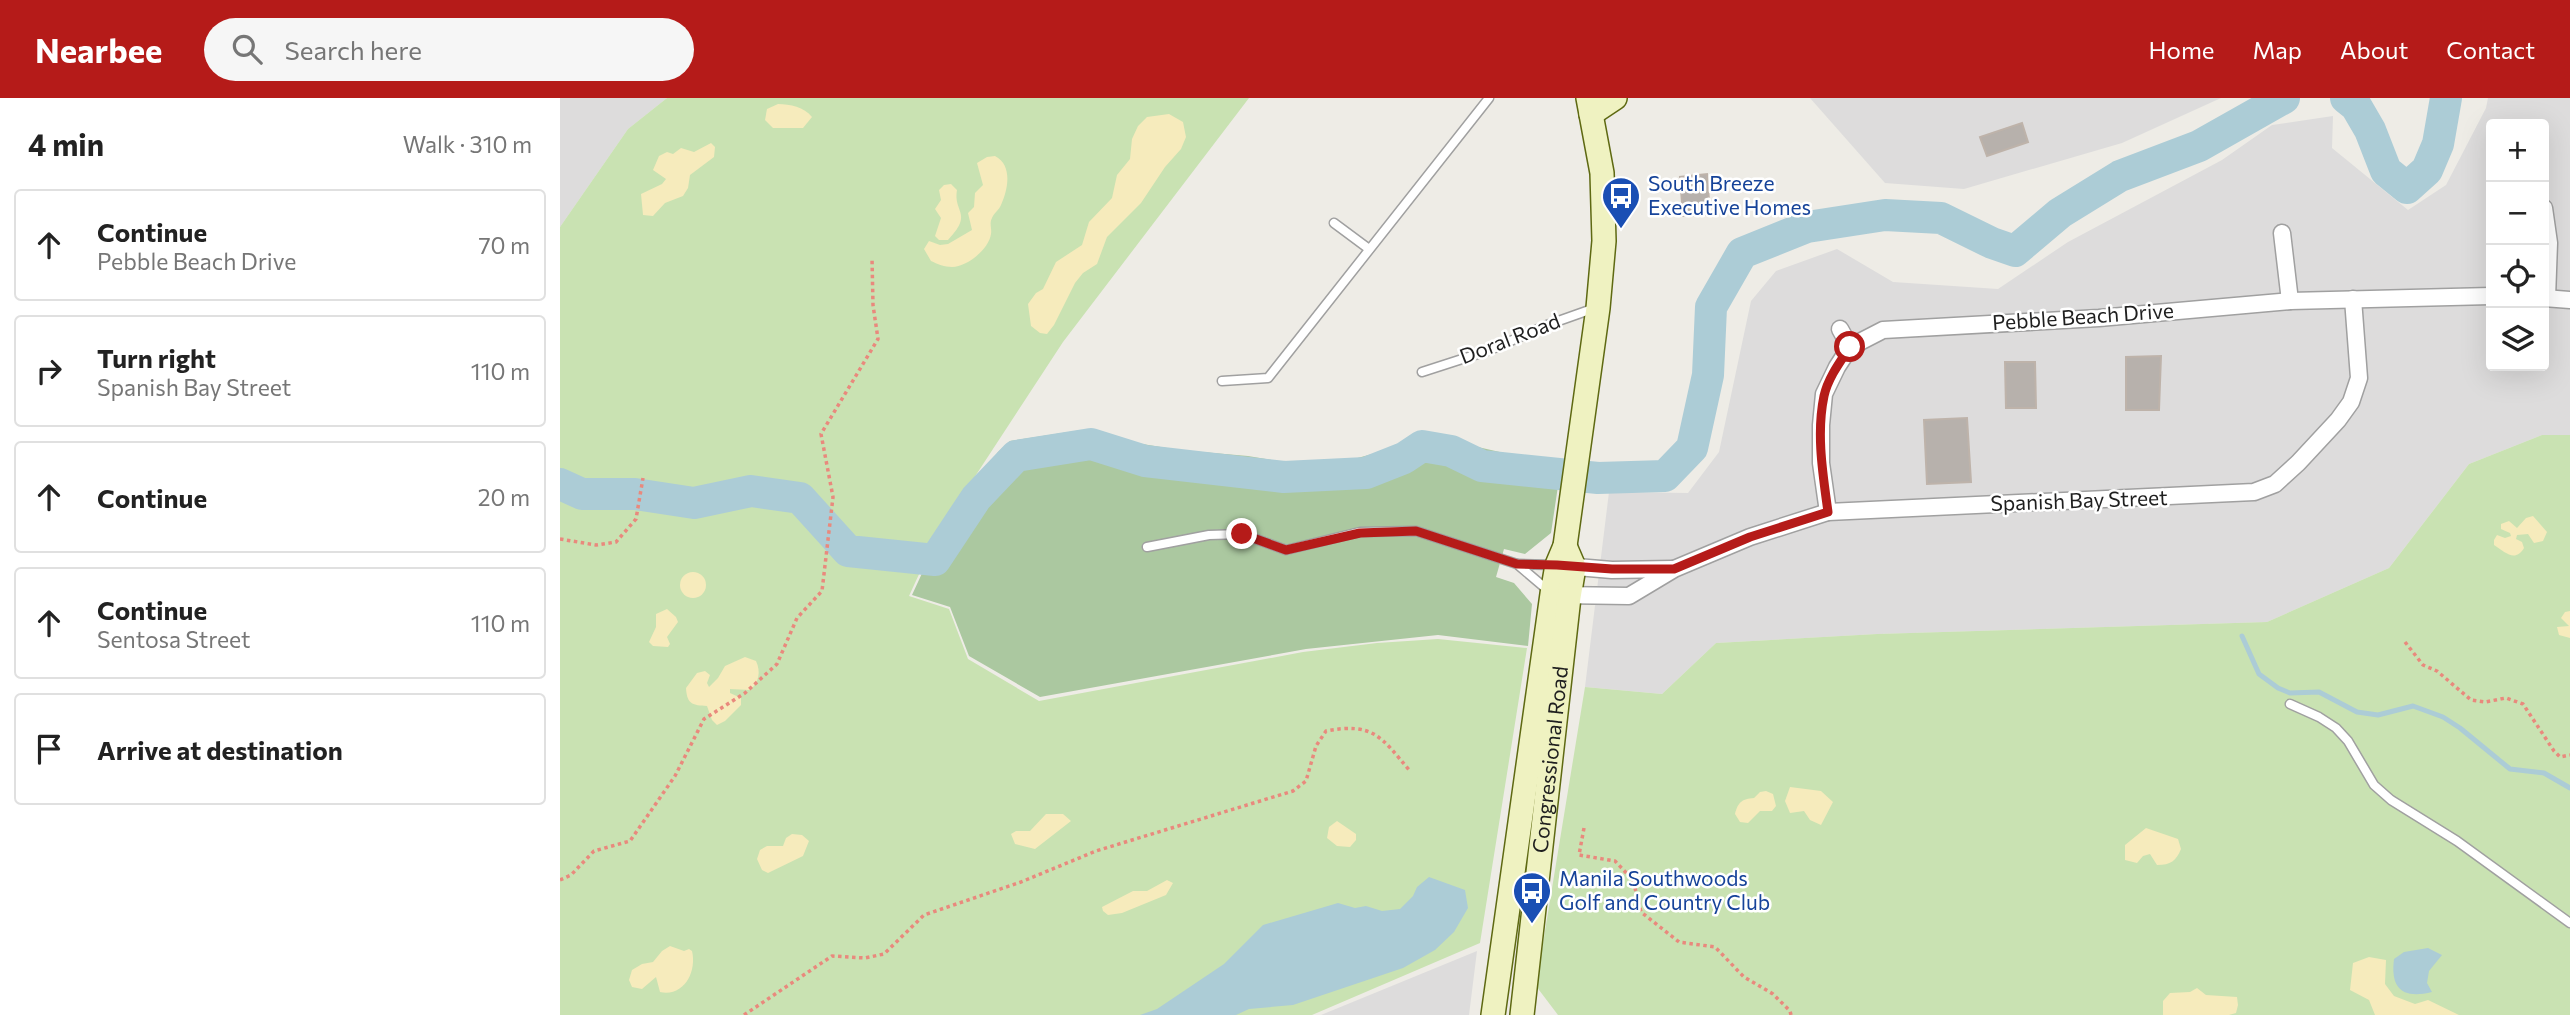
<!DOCTYPE html>
<html lang="en">
<head>
<meta charset="utf-8">
<style>
	:root { --surface:#fff; --page:#f6f6f6; --text:#222; --muted:#767676; --line:#e0e0e0; --accent:#b51b19 }
	body { margin:0; font-family:Commissioner,sans-serif; background:var(--page); color:var(--text) }
	.controls { position:absolute; right:21px; top:21px; display:grid; overflow:hidden; border-radius:7px; box-shadow:0 7px 28px #0002 }
	.controls button { width:63px; height:63px; display:grid; place-items:center; padding:0; border:0; border-bottom:2px solid var(--line); background:var(--surface); color:var(--text); font:35px sans-serif }
	.stop { position:absolute; width:21px; height:21px; margin:-16px; border:5px solid #b51b19; border-radius:50%; background:#fff }
	.stop.end { background:#b51b19; border-color:#fff; box-shadow:0 2px 7px #0008 }
	.list { margin:0; padding:0; list-style:none }
	h2 { display:flex; justify-content:space-between; align-items:center; height:91px; margin:0; padding:0 28px; font-size:30px }
	h2 small { font-size:23px; font-weight:400; color:var(--muted) }
	.list li { display:grid; grid-template-columns:46px 1fr auto; gap:21px; align-items:center; box-sizing:border-box; height:112px; margin:0 14px 14px; padding:0 14px; border:2px solid var(--line); border-radius:7px }
	.list b { display:block; font-size:26px; white-space:nowrap }
	.list p { margin:0; font-size:23px; white-space:nowrap; color:var(--muted) }
	.list em { font-size:23px; font-style:normal; color:var(--muted) }
	.icon { flex:none; width:38px; height:38px; fill:none; stroke:currentColor; stroke-width:2; stroke-linecap:round; stroke-linejoin:round }
	.map { position:relative; flex:none; width:2010px; height:917px; overflow:hidden }
	header { display:flex; align-items:center; gap:42px; box-sizing:border-box; height:98px; padding:0 35px; background:var(--accent); color:#fff }
	header strong { font-size:33px }
	nav { display:flex; gap:38px; margin-inline-start:auto; font-size:24px }
	.search { width:490px; height:63px; background:var(--page); display:flex; align-items:center; gap:18px; box-sizing:border-box; padding:0 24px; border-radius:38px; color:var(--muted); font-size:26px }
	main { display:flex }
	aside { flex:1; background:var(--surface) }
	.map>svg:first-child { display:block }
	.residential { fill:#dddcdc; fill-rule:evenodd }
	.grass { fill:#c9e2b2 }
	.forest { fill:#abc8a0 }
	.sand { fill:#f6ebbc }
	.water { fill:#acccd6 }
	.lines { fill:none; stroke-linecap:round; stroke-linejoin:round }
	.stream { stroke:#acccd6; stroke-width:5 }
	.river { stroke:#acccd6; stroke-width:32 }
	.building { fill:#b7b1ac; stroke:#beb3aa; stroke-width:2 }
	.lane-casing { stroke:#a0a0a0; stroke-width:11 }
	.street-casing { stroke:#a0a0a0; stroke-width:19 }
	.secondary-casing { stroke:#5e6912; stroke-width:26 }
	.path { stroke:#e9897d; stroke-width:3.5; stroke-dasharray:3.5 3.5; stroke-linecap:butt }
	.lane { stroke:#fff; stroke-width:8 }
	.street { stroke:#fff; stroke-width:16 }
	.secondary { stroke:#eff2c1; stroke-width:23 }
	.route { stroke:#b51b19; stroke-width:9 }
	.labels { text-anchor:middle; stroke-width:5; stroke-linejoin:round; paint-order:stroke }
	.transit-label { font-size:21px; fill:#164399; stroke:#fff; text-anchor:start }
	.street-label { font-size:21px; fill:#1f1f1f; stroke:#fff }
</style>
</head>
<body>
<header>
<strong>Nearbee</strong>
<div class="search"><svg class="icon" aria-label="search" viewBox="0 0 24 24"><circle cx="10" cy="10" r="6"/><path d="M15 15l6 6"/></svg>Search here</div>
<nav><a>Home</a><a>Map</a><a>About</a><a>Contact</a></nav>
</header>
<main>
<aside>
<h2>4 min<small>Walk · 310 m</small></h2>
<ul class="list">
<li><svg class="icon" aria-label="ahead" viewBox="0 0 24 24"><path d="M12 20V5M6 11l6-6 6 6"/></svg><div><b>Continue</b><p>Pebble Beach Drive</p></div><em>70 m</em></li>
<li><svg class="icon" aria-label="right" viewBox="0 0 24 24"><path d="M7 20v-9h11M14 6l5 5-5 5"/></svg><div><b>Turn right</b><p>Spanish Bay Street</p></div><em>110 m</em></li>
<li><svg class="icon" aria-label="ahead" viewBox="0 0 24 24"><path d="M12 20V5M6 11l6-6 6 6"/></svg><div><b>Continue</b></div><em>20 m</em></li>
<li><svg class="icon" aria-label="ahead" viewBox="0 0 24 24"><path d="M12 20V5M6 11l6-6 6 6"/></svg><div><b>Continue</b><p>Sentosa Street</p></div><em>110 m</em></li>
<li><svg class="icon" aria-label="arrive" viewBox="0 0 24 24"><path d="M6 21V4h12l-3 4 3 4H6"/></svg><div><b>Arrive at destination</b></div></li>
</ul>
</aside>
<div class="map">
<svg width="2010" height="917" viewBox="0 0 2010 917">
	<rect width="100%" height="100%" fill="#eeece6"/>
	<g class="residential">
		<path d="M0,0H107L68,31L0,129Z"/>
		<path d="M1250,0H1661L1562,45L1404,91L1325,85Z"/>
		<path d="M1928,0H2010V337H1982L1909,366L1829,470L1707,524L1317,536L1156,545L1102,596L1025,589L1049,394L1128,395L1159,354L1191,203L1216,173L1277,151L1333,184L1438,191L1508,144L1662,62L1712,27L1773,18L1772,50L1848,112L1886,87L1926,10ZM1931,26H1984V268H1931Z"/>
		<path d="M917,853L909,917H761Z"/>
	</g>
	<g class="grass">
		<path d="M107,0H689L503,244L378,435L349,498L389,511L408,561L479,603L743,554L817,545L878,541L967,550L920,845L752,917H0V129L68,31Z"/>
		<path d="M1982,337H2010V917H998L976,888L1025,589L1102,596L1156,545L1317,536L1707,524L1829,470L1909,366Z"/>
	</g>
	<path class="forest" d="M522,332L558,342L619,352L688,358L742,367L794,361L834,350L861,336L1001,368L991,435L965,456L944,451L936,479L954,485L972,506L968,548L878,537L746,551L480,599L409,558L390,509L352,497L376,445L438,354L450,343Z"/>
	<g class="sand">
		<path d="M218,6C230,6 244,9 252,19L243,30H213L205,22L207,11Z"/>
		<path d="M609,16L623,24L626,39L621,51L605,69L581,105L547,139L537,166L523,175L515,185L494,227L487,236L480,235L471,228L468,206L476,195L483,191L496,164L522,147L529,124L552,100L557,77L570,61L572,41L578,28L587,19Z"/>
		<path d="M151,45L155,49L154,59L130,77L128,90L123,98L105,105L93,118L83,117L81,96L102,86L106,81L93,72L99,58L107,54L113,56L121,50L134,54Z"/>
		<path d="M435,58C453,67 448,92 441,107C439,112 434,115 432,120C429,126 432,130 431,136C429,151 407,169 392,169C385,169 377,166 371,163L364,151L369,143L380,147L388,146L412,132L408,115L414,109L415,95L423,87L417,65L427,59Z"/>
		<path d="M391,86L397,92C393,115 414,115 388,142H379L375,138L381,120L375,111L381,102L379,92L384,87Z"/>
		<path d="M1973,418L1987,434L1983,443L1974,445L1968,436L1957,437L1956,441L1962,444L1964,450C1955,465 1945,454 1934,447V442L1937,437L1945,440L1951,438L1950,435L1941,431V426L1949,423L1957,430L1966,420Z"/>
		<circle cx="133" cy="487" r="13"/>
		<path d="M107,511L116,519L118,524L107,539L110,546L108,549L93,548L89,544L96,529V516Z"/>
		<path d="M2010,513V540L1999,537L1997,529L2009,528L2001,520L2005,514Z"/>
		<path d="M185,559L196,563C201,574 199,584 190,592L170,591V595L181,600V607L165,623L157,627L152,622L147,608C133,607 127,607 126,590L137,575L145,573L150,577L147,585L149,589L158,580L165,568Z"/>
		<path d="M1230,689L1261,693L1273,704L1261,727L1250,722L1244,713L1230,715L1225,703Z"/>
		<path d="M1206,693L1213,696L1216,708L1212,713H1200L1188,725L1180,724L1175,716C1178,704 1182,701 1194,700L1200,694Z"/>
		<path d="M486,716H503L511,723L475,751L455,746L451,736L456,733H470Z"/>
		<path d="M777,723L796,736V742L790,749L777,748L767,740L769,729Z"/>
		<path d="M1586,730L1618,741L1621,751C1616,763 1611,767 1597,767L1590,756L1583,758L1577,765L1565,762V747Z"/>
		<path d="M232,736L242,737L249,743L243,758L208,775L202,772L197,761L200,752L207,748H223L226,740Z"/>
		<path d="M607,782L613,785L606,797L562,815L548,817L543,813L542,809L573,793H587Z"/>
		<path d="M110,848L124,853L129,851L132,853C137,874 124,899 100,894L96,879L82,891L72,889L69,882L72,872L82,866L93,864L102,853Z"/>
		<path d="M1809,859L1826,862L1825,886L1834,898L1855,906L1868,902L1899,917H1815L1809,902L1790,892L1793,865Z"/>
		<path d="M1637,890L1646,897L1677,899L1678,907L1676,915L1669,917H1603V903L1610,895L1630,894Z"/>
	</g>
	<g class="water">
		<path d="M869,779L905,792L908,810L894,834L875,852L843,870L733,907L689,911L676,917H580L597,911L664,866L703,827L778,805L795,810L806,808L822,813L840,811L853,798L857,789Z"/>
		<path d="M1868,850L1882,857L1869,873L1867,885L1872,894C1844,901 1830,892 1834,861L1844,854Z"/>
	</g>
	<g class="lines">
		<path class="stream" d="M1682,538L1699,576L1718,590L1730,595L1759,594L1797,614L1818,617L1853,608L1883,619L1900,630L1950,671L1984,675L2010,690"/>
		<g class="river">
			<path d="M1786,0L1796,8L1810,32L1826,73L1847,90L1867,72L1878,46L1886,0"/>
			<path d="M0,386L22,396H75L134,405L191,393L240,400L288,453L375,462L416,400L456,358L531,346L585,363L724,379L806,375L844,360L862,348L891,353L922,368L1038,380L1105,378L1132,350L1148,277L1151,209L1182,155L1247,129L1325,117L1381,120L1432,145L1455,153L1500,115L1560,78L1639,48L1724,0"/>
		</g>
	</g>
	<g class="building">
		<path d="M1462,25L1468,44L1427,58L1420,39Z"/>
		<path d="M1147,76L1150,116L1123,118L1120,79Z"/>
		<path d="M1601,258L1599,312H1566V259Z"/>
		<path d="M1445,264H1475L1476,310H1446Z"/>
		<path d="M1407,320L1411,384L1367,386L1364,322Z"/>
	</g>
	<g class="lines">
		<defs>
			<g id="lane">
				<path d="M774,125L809,151"/>
				<path d="M862,274L930,252L987,227L1035,210"/>
				<path d="M662,283L708,280L929,0"/>
				<path d="M587,449L649,437L682,436L726,452L800,434L856,433L957,466L990,494"/>
				<path d="M957,466L996,467"/>
				<path d="M1730,606L1759,619L1776,630L1788,643L1814,687L1831,702L1897,743L2010,825"/>
			</g>
			<g id="street">
				<path d="M1984,110L1989,145L1987,200"/>
				<path d="M1722,135L1730,203"/>
				<path d="M1984,200L2010,202"/>
				<path d="M1280,231L1290,249"/>
				<path d="M1268,414L1261,365V327L1264,296L1277,269L1290,249L1323,232L1539,220L1730,203L1931,198"/>
				<path d="M1005,468L1052,472L1112,471"/>
				<path d="M999,497L1069,498L1114,471L1190,439L1268,414L1694,394L1715,386L1738,365L1778,322L1791,304L1799,280L1793,201"/>
			</g>
			<g id="secondary">
				<path d="M1031,16L1055,0"/>
				<path d="M933,917L992,496L997,467L1005,448L1038,210L1044,143L1042,75L1028,0"/>
				<path id="s1" d="M962,917L1009,499L1014,469L1005,448"/>
			</g>
		</defs>
		<use href="#lane" class="lane-casing"/>
		<use href="#street" class="street-casing"/>
		<use href="#secondary" class="secondary-casing"/>
		<g class="path">
			<path d="M0,441L36,447L56,444L76,421L83,380"/>
			<path d="M1845,544L1863,567L1877,573L1911,602L1925,604L1946,600L1963,606L1994,653L2000,659L2010,657"/>
			<path d="M1024,730L1019,757L1055,763L1073,782L1081,814L1119,844L1155,849L1184,879L1213,896L1230,913L1231,917"/>
			<path d="M0,782L11,777L34,753L70,743L115,678L144,621L185,595L217,566L237,520L262,493L273,399L261,336L318,241L313,207L312,160"/>
			<path d="M184,917L272,858L305,860L324,856L364,817L461,784L536,753L733,693L746,683L756,648L766,633C814,624 821,639 850,673"/>
		</g>
		<use href="#lane" class="lane"/>
		<use href="#street" class="street"/>
		<use href="#secondary" class="secondary"/>
	</g>
	<g class="lines">
		<path class="route" d="M682,436L726,452L800,435L856,433L957,466L997,467L1052,471H1114L1190,439L1268,414C1263,377 1256,336 1264,298C1268,280 1280,264 1290,249"/>
	</g>
	<defs>
		<symbol id="bus-pin" viewBox="-11 -11 22 30"><path d="M0 17L-7.5 6A9.5 9.5 0 1 1 7.5 6Z" fill="#1a4fb4" stroke="#fff"/><path d="M-5-6H5V4H4V6H2V4H-2V6H-4V4H-5ZM-3.5-4V0h7V-4ZM-3.5 1.2v1.5H-2V1.2ZM2 1.2v1.5H3.5V1.2Z" fill="#fff"/></symbol>
	</defs>
	<g fill-rule="evenodd">
		<use href="#bus-pin" x="1039" y="76" width="44" height="60"/>
		<use href="#bus-pin" x="950" y="771" width="44" height="60"/>
	</g>
	<g class="labels">
		<g class="transit-label">
			<text x="1088" y="93">South Breeze<tspan x="1088" dy="24">Executive Homes</tspan></text>
			<text x="999" y="788">Manila Southwoods<tspan x="999" dy="24">Golf and Country Club</tspan></text>
		</g>
		<g class="street-label">
			<text transform="translate(1523 219) rotate(-4)" y="7">Pebble Beach Drive</text>
			<text transform="translate(950 241) rotate(-21)" y="7">Doral Road</text>
			<text transform="translate(1519 403) rotate(-2)" y="7">Spanish Bay Street</text>
			<text dy="7" stroke="none"><textPath href="#s1" startOffset="257">Congressional Road</textPath></text>
		</g>
	</g>
</svg>
<div class="controls">
<button>+</button>
<button>−</button>
<button><svg class="icon" aria-label="locate" viewBox="0 0 24 24"><circle cx="12" cy="12" r="6"/><path d="M12 2v4M12 18v4M2 12h4M18 12h4"/></svg></button>
<button><svg class="icon" aria-label="layers" viewBox="0 0 24 24"><path d="M12 4l9 5-9 5-9-5zM3 14l9 5 9-5"/></svg></button>
</div>
<div class="stop" style="left:1290px;top:249px"></div>
<div class="stop end" style="left:682px;top:436px"></div>
</div>
</main>
</body>
</html>
